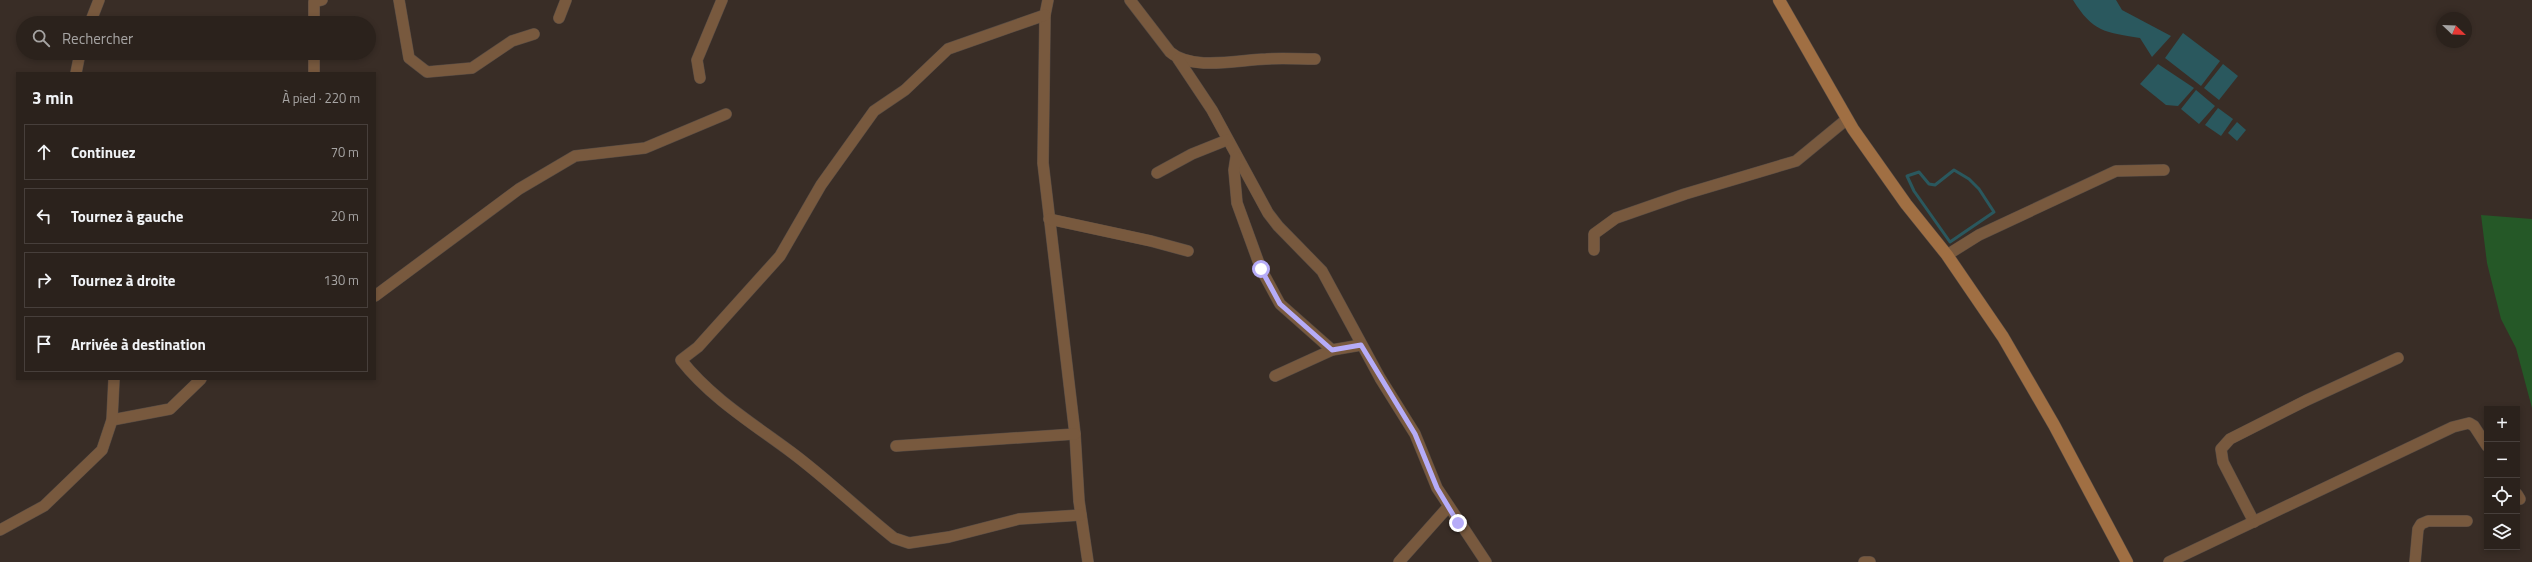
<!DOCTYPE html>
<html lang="fr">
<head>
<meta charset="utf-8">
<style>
	:root { --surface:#2b221c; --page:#372f29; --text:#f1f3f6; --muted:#a6a4a3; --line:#473f3b }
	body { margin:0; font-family:"Titillium Web",sans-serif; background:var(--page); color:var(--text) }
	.controls { position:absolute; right:12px; bottom:12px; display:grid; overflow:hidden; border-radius:0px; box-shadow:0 2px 6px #0003 }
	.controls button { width:36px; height:36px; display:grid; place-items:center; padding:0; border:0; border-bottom:1px solid var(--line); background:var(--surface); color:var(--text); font:20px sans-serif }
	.compass { position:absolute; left:2436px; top:12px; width:36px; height:36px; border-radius:50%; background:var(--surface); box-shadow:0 2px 6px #0003; rotate:113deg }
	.stop { position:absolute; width:12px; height:12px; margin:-9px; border:3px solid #b6acf8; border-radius:50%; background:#fff }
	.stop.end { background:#b6acf8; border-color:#fff; box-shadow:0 1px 4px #0008 }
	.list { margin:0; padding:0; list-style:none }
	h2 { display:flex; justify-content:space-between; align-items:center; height:52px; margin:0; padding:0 16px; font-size:17px }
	h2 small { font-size:13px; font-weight:400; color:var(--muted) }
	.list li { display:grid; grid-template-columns:26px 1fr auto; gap:12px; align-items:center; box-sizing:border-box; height:56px; margin:0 8px 8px; padding:0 8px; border:1px solid var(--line); border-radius:0px }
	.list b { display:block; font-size:15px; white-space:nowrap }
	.list em { font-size:13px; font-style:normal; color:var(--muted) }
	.icon { flex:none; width:22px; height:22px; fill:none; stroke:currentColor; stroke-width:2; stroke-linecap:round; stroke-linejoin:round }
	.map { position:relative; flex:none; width:2532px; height:562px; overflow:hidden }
	.search { position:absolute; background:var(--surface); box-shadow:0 2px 6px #0003; left:16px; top:16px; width:360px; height:44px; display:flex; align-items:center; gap:10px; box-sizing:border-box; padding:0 14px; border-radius:22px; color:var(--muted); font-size:15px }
	.panel { position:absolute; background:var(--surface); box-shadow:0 2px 6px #0003; left:16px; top:72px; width:360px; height:308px; border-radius:0px }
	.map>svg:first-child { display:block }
	.green { fill:#255827 }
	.water { fill:#2a585e }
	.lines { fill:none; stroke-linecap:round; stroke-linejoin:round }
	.stream { stroke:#2a585e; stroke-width:3 }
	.street-casing { stroke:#564b44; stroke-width:12 }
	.secondary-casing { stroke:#564b44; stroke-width:13 }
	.street { stroke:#78593e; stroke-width:11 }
	.secondary { stroke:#a06f43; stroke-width:12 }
	.route { stroke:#b6acf8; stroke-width:5 }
</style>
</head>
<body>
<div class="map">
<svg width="2532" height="562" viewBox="0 0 2532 562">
	<rect width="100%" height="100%" fill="#392d26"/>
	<path class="green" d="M2481,215L2532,219V408L2516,348L2501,319L2487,263Z"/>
	<g class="water">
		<path d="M2073,0H2116L2122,10L2171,36L2152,57L2140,38C2104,32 2093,32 2073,0Z"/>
		<path d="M2183,33L2220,61L2201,86L2165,58Z"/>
		<path d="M2158,64L2194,88L2178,106L2166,105L2140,84Z"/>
		<path d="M2223,64L2238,76L2219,100L2204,88Z"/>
		<path d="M2196,90L2215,106L2199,124L2181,109Z"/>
		<path d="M2218,108L2233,119L2221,136L2205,125Z"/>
		<path d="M2237,122L2246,130L2237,141L2228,133Z"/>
	</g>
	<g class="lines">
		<path class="stream" d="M1954,170L1969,179L1979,189L1994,212L1950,242L1914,191L1907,176L1919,172L1929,184L1935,185Z"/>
		<defs>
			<g id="street">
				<path d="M399,0L409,58L427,72L472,68L512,41L534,34"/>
				<path d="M1048,0L1045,15L1043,163L1075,434L1079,501L1088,562"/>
				<path d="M1130,0L1170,52C1192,71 1238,60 1266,59C1282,58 1299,59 1315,59"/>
				<path d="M1045,15L948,49L905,90L874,111L821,185L780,256L698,347L681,360C711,398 752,423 791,452C826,478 859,510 894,538L909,543L949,537L1019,519L1081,515"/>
				<path d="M559,18L566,0"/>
				<path d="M90,23L99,0"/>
				<path d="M314,23V2L322,0"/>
				<path d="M314,53V73"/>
				<path d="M1178,59L1212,110L1268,213L1278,226L1322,271L1380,378L1415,434L1437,488L1486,562"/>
				<path d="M76,73L80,53"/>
				<path d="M700,78L697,60L722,0"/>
				<path d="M1236,157L1234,170L1237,203L1261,269L1280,304L1332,350"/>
				<path d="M1157,173L1192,154L1227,140"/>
				<path d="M1049,219L1151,241L1188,251"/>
				<path d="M1594,250V234L1616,218L1685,194L1796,161L1847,119"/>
				<path d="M1947,255L1979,235L2116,171L2164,170"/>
				<path d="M375,296L519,189L575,156L645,148L726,114"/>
				<path d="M1275,376L1332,350L1361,345"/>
				<path d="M112,420L170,409L201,379"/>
				<path d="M896,446L1075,434"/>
				<path d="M2517,494L2520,499"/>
				<path d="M2254,522L2223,462L2221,449L2230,439L2307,400L2398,358"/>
				<path d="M0,530L44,506L102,450L112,420L114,379"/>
				<path d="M1399,562L1448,507"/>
				<path d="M1864,562H1870"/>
				<path d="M2169,562L2453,427L2469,423L2474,426L2487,446"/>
				<path d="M2415,562L2418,529L2421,524L2428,521H2467"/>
			</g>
			<path id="secondary" d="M1779,0L1853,129L1906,204L1947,255L2003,337L2054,425L2127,562"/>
		</defs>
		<use href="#street" class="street-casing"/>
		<use href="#secondary" class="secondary-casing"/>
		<use href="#street" class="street"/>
		<use href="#secondary" class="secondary"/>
	</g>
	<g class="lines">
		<path class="route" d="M1261,269L1280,304L1332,350L1361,345L1415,434L1437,488L1458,523"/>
	</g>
</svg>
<div class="controls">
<button>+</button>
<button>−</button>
<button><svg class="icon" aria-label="locate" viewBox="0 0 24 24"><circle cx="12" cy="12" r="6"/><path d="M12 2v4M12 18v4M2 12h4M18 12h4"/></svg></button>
<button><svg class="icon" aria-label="layers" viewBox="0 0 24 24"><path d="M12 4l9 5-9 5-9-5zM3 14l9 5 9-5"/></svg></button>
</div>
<svg class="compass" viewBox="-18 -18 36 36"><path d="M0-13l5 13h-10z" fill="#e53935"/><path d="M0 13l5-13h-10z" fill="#a6a4a3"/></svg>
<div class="stop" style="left:1261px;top:269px"></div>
<div class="stop end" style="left:1458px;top:523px"></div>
<div class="search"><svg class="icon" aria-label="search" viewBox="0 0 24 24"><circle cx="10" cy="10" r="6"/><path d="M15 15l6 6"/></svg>Rechercher</div>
<section class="panel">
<h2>3 min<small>À pied · 220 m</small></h2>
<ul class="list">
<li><svg class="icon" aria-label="ahead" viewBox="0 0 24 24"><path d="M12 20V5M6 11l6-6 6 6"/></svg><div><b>Continuez</b></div><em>70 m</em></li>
<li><svg class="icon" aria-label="left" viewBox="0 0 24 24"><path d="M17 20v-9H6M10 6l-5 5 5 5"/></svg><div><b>Tournez à gauche</b></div><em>20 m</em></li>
<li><svg class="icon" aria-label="right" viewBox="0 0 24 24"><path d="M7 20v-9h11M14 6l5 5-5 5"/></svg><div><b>Tournez à droite</b></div><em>130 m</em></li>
<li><svg class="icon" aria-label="arrive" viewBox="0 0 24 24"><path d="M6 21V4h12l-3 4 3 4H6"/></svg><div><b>Arrivée à destination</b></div></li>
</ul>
</section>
</div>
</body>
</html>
